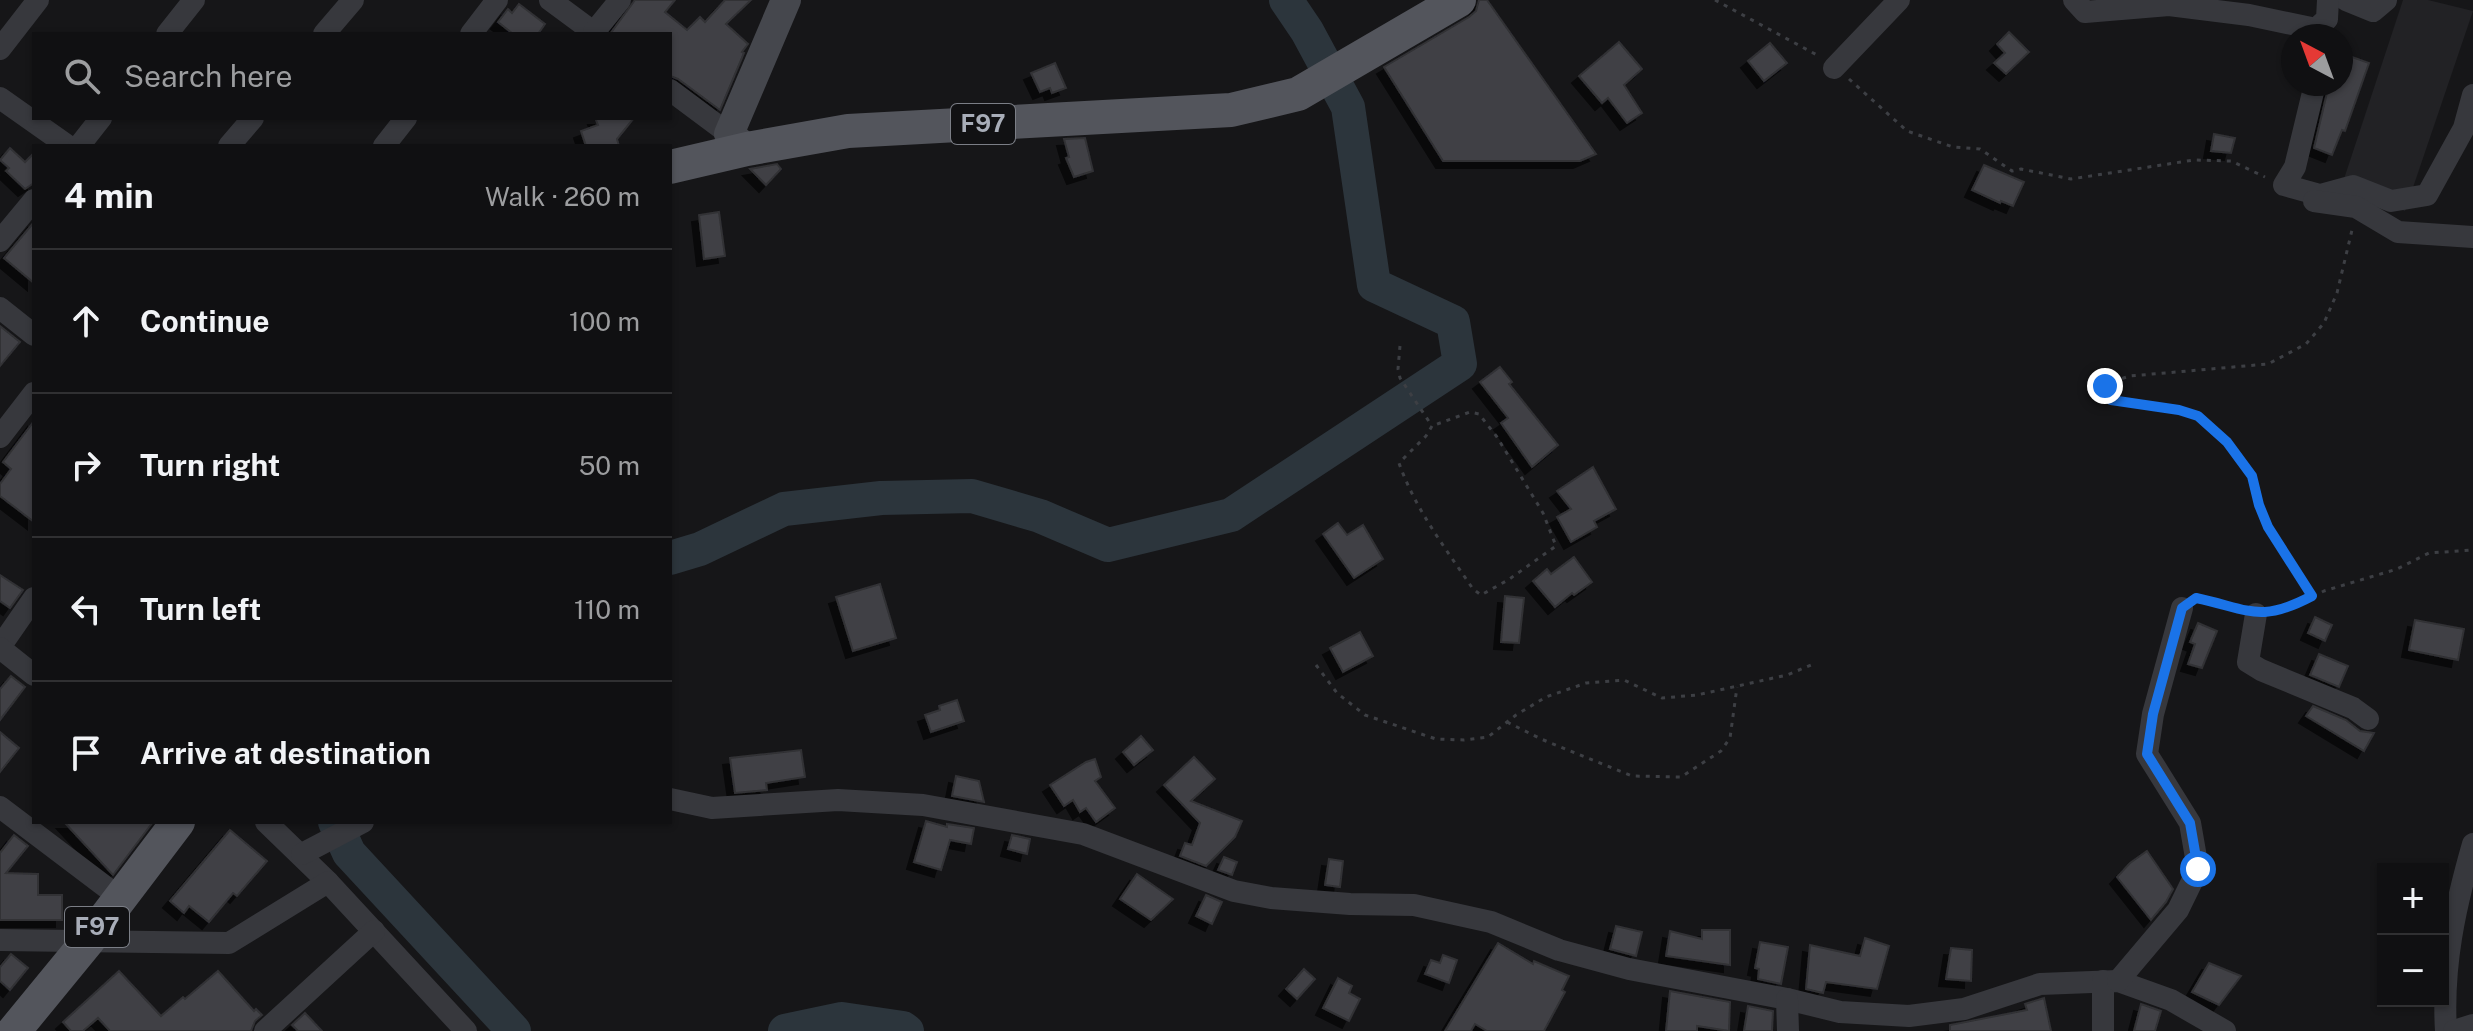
<!DOCTYPE html>
<html lang="en">
<head>
<meta charset="utf-8">
<style>
	:root { --surface:#101012; --page:#1e1e20; --text:#f1f3f6; --muted:#9c9d9f; --line:#303032 }
	body { margin:0; font-family:"Public Sans",sans-serif; background:var(--page); color:var(--text) }
	.controls { position:absolute; right:24px; bottom:24px; display:grid; overflow:hidden; border-radius:0px; box-shadow:0 2px 6px #0004 }
	.controls button { width:72px; height:72px; display:grid; place-items:center; padding:0; border:0; border-bottom:2px solid var(--line); background:var(--surface); color:var(--text); font:40px sans-serif }
	.compass { position:absolute; left:2281px; top:24px; width:72px; height:72px; border-radius:50%; background:var(--surface); box-shadow:0 2px 6px #0004; rotate:319deg }
	.stop { position:absolute; width:24px; height:24px; margin:-18px; border:6px solid #1a73e8; border-radius:50%; background:#fff }
	.stop.end { background:#1a73e8; border-color:#fff; box-shadow:0 2px 8px #0008 }
	.list { margin:0; padding:0; list-style:none }
	h2 { display:flex; justify-content:space-between; align-items:center; height:104px; margin:0; padding:0 32px; font-size:34px }
	h2 small { font-size:26px; font-weight:400; color:var(--muted) }
	.list li { display:grid; grid-template-columns:52px 1fr auto; gap:24px; align-items:center; box-sizing:border-box; height:144px; padding:0 32px; border-top:2px solid var(--line) }
	.list b { display:block; font-size:30px; white-space:nowrap }
	.list em { font-size:26px; font-style:normal; color:var(--muted) }
	.icon { flex:none; width:44px; height:44px; fill:none; stroke:currentColor; stroke-width:2; stroke-linecap:round; stroke-linejoin:round }
	.map { position:relative; flex:none; width:2473px; height:1031px; overflow:hidden }
	.search { position:absolute; background:var(--surface); box-shadow:0 2px 6px #0004; left:32px; top:32px; width:640px; height:88px; display:flex; align-items:center; gap:20px; box-sizing:border-box; padding:0 28px; border-radius:0px; color:var(--muted); font-size:30px }
	.panel { position:absolute; background:var(--surface); box-shadow:0 2px 6px #0004; left:32px; top:144px; width:640px; height:680px; border-radius:0px }
	.map>svg:first-child { display:block }
	.built { fill:#222225 }
	.lines { fill:none; stroke-linecap:round; stroke-linejoin:round }
	.river { stroke:#2c353c; stroke-width:34 }
	.building { fill:#404145; stroke:#303034; stroke-width:2; filter:url(#shadow) }
	.path { stroke:#3d3f44; stroke-width:3; stroke-dasharray:4 6; stroke-linecap:butt }
	.street { stroke:#37383d; stroke-width:22 }
	.secondary { stroke:#45474d; stroke-width:30 }
	.primary { stroke:#53555c; stroke-width:34 }
	.route { stroke:#1a73e8; stroke-width:10 }
	.labels { text-anchor:middle; stroke-width:6; stroke-linejoin:round; paint-order:stroke }
	.shield { fill:#111113; stroke:#7b7e86; stroke-width:2 }
	.shield-label { font-size:24px; font-weight:bold; fill:#a8adb8 }
</style>
</head>
<body>
<div class="map">
<svg width="2473" height="1031" viewBox="0 0 2473 1031">
	<defs>
		<filter id="shadow"><feDropShadow dx="-7" dy="7" stdDeviation="0" flood-color="#0009"/></filter>
	</defs>
	<rect width="100%" height="100%" fill="#161618"/>
	<path class="built" d="M2403,0H2428L2473,11L2405,211L2341,188Z"/>
	<g class="lines">
		<g class="river">
			<path d="M670,558L700,549L784,509L881,498L972,496L1040,516L1108,545L1231,515L1460,364L1453,322L1374,285L1348,107L1307,31L1286,0"/>
			<path d="M335,822L349,853L514,1031"/>
			<path d="M785,1031L842,1019L903,1028L907,1031"/>
		</g>
	</g>
	<g class="building">
		<path d="M635,0H675L665,12L687,30L700,17L705,22L725,0H751L726,24L748,44L742,52L744,53L720,110L678,79L670,76V34H610Z"/>
		<path d="M1479,0H1487L1596,154L1580,161H1443L1384,67L1469,17L1476,11Z"/>
		<path d="M519,4L545,24L538,34H513L498,22L508,9L512,13Z"/>
		<path d="M2009,32L2029,52L2006,74L1994,63L2005,53L1997,44Z"/>
		<path d="M1619,42L1642,69L1624,85L1642,113L1627,123L1608,98L1602,103L1579,76Z"/>
		<path d="M1770,43L1787,63L1764,81L1748,61Z"/>
		<path d="M2341,53L2369,63L2345,131L2342,130L2332,155L2314,148L2329,84H2341Z"/>
		<path d="M1055,63L1066,88L1052,93L1050,88L1040,92L1031,73Z"/>
		<path d="M595,118H634L617,139L619,146H586L581,131L598,125Z"/>
		<path d="M2214,134L2235,138L2231,153L2211,151Z"/>
		<path d="M1085,138L1093,171L1074,177L1066,158L1069,157L1064,139Z"/>
		<path d="M10,148L25,162L34,153V183L25,189L6,171L9,168L0,160Z"/>
		<path d="M777,164L781,169L766,185L750,169Z"/>
		<path d="M1984,165L2024,182L2013,206L2001,201L2000,203L1972,190Z"/>
		<path d="M719,212L725,256L704,259L699,215Z"/>
		<path d="M34,222V283L4,258Z"/>
		<path d="M0,326L20,342L0,366Z"/>
		<path d="M1500,367L1512,382L1509,384L1558,445L1532,467L1501,423L1508,418L1480,382Z"/>
		<path d="M34,421V522L0,496V484L11,469L3,462Z"/>
		<path d="M1593,467L1616,509L1594,521L1597,527L1571,542L1557,517L1571,509L1557,491Z"/>
		<path d="M1338,523L1347,535L1363,525L1383,559L1354,578L1323,534Z"/>
		<path d="M1574,557L1592,582L1574,595L1572,593L1555,607L1533,581L1547,569L1551,574Z"/>
		<path d="M0,575L23,590L10,608L0,601Z"/>
		<path d="M880,584L896,638L853,651L836,597Z"/>
		<path d="M1505,596L1524,598L1519,643L1501,642Z"/>
		<path d="M2315,617L2332,625L2325,641L2308,633Z"/>
		<path d="M2415,620L2464,629L2458,660L2409,650Z"/>
		<path d="M2198,623L2217,631L2202,668L2188,664L2195,644L2190,642Z"/>
		<path d="M1360,632L1373,656L1343,672L1330,648Z"/>
		<path d="M2319,654L2348,666L2339,687L2310,675Z"/>
		<path d="M11,676L25,687L0,720V689Z"/>
		<path d="M957,700L964,721L931,732L925,715L940,710L939,706Z"/>
		<path d="M2313,706L2346,720L2360,731L2374,733L2364,751L2306,716Z"/>
		<path d="M0,732L19,748L0,772Z"/>
		<path d="M1141,736L1153,750L1134,765L1123,752Z"/>
		<path d="M801,750L805,777L766,783L767,790L735,793L730,758Z"/>
		<path d="M1194,757L1215,779L1191,801L1242,821L1235,837L1206,866L1180,856L1185,843L1192,845L1200,823L1164,785Z"/>
		<path d="M1095,759L1101,777L1095,781L1115,808L1096,822L1086,808L1080,812L1073,800L1064,806L1050,785L1086,762Z"/>
		<path d="M956,776L979,781L984,802L952,796Z"/>
		<path d="M926,821L947,827V824L974,828L971,844L950,840L941,870L914,862Z"/>
		<path d="M64,822H153L113,875Z"/>
		<path d="M230,830L267,861L237,896L233,893L209,922L189,906L184,913L170,901Z"/>
		<path d="M14,835L28,846L6,873L38,874V895H62V920H0V853Z"/>
		<path d="M1012,835L1030,839L1027,854L1008,849Z"/>
		<path d="M2147,851L2173,889L2166,902L2151,920L2117,877L2130,863Z"/>
		<path d="M1224,857L1237,862L1232,875L1218,870Z"/>
		<path d="M1329,859L1343,861L1340,887L1325,885Z"/>
		<path d="M1137,874L1173,899L1151,920L1120,899Z"/>
		<path d="M1206,895L1222,902L1212,924L1196,916Z"/>
		<path d="M1616,926L1642,932L1636,956L1610,949Z"/>
		<path d="M1702,930H1730V965L1666,956L1670,931L1702,939Z"/>
		<path d="M1865,938L1889,946L1877,989L1826,982L1823,993L1806,989L1810,945L1860,956Z"/>
		<path d="M1760,942L1788,947L1781,984L1758,979L1759,969L1755,968Z"/>
		<path d="M1498,943L1533,964L1534,961L1569,976L1562,990L1565,992L1544,1031H1487L1475,1024L1471,1031H1445Z"/>
		<path d="M1951,948L1972,950L1971,981L1946,979Z"/>
		<path d="M11,954L28,968L10,990L0,981V967Z"/>
		<path d="M1443,955L1457,960L1449,983L1425,974L1431,960L1440,963Z"/>
		<path d="M2209,963L2241,976L2219,1005L2192,992Z"/>
		<path d="M1304,969L1315,979L1297,999L1286,989Z"/>
		<path d="M119,971L161,1016L183,997L185,999L218,971L254,1011L256,1009L262,1015L255,1021L251,1031H110L98,1018L83,1031H71L63,1022Z"/>
		<path d="M1338,978L1352,986L1349,993L1360,999L1349,1021L1323,1008Z"/>
		<path d="M1670,991L1730,1002L1729,1031L1697,1026V1031H1666Z"/>
		<path d="M2044,998L2051,1031H1950V1025L2027,1010L2025,1004Z"/>
		<path d="M2141,1004L2161,1011L2155,1031H2134Z"/>
		<path d="M1748,1006L1773,1011L1772,1031H1744Z"/>
		<path d="M305,1013L322,1031H298L292,1025Z"/>
	</g>
	<g class="lines">
		<g class="path">
			<path d="M1715,0L1817,55"/>
			<path d="M1849,79L1907,131L1953,147L1980,149L2012,171L2021,169L2071,179L2194,160L2231,161L2265,177"/>
			<path d="M1400,346L1398,369L1400,378L1432,426L1426,436L1399,463C1415,509 1446,549 1473,589L1481,595L1508,580L1556,546L1543,513L1497,437L1479,414L1470,412L1432,426"/>
			<path d="M2312,596L2268,527L2259,505L2252,476L2227,442L2198,416L2179,410L2111,400L2106,394L2105,386L2111,382L2130,376L2268,364L2306,344L2324,323L2337,293L2352,230"/>
			<path d="M2199,598L2238,608"/>
			<path d="M2276,611L2287,609L2324,591L2397,569L2429,553L2473,550"/>
			<path d="M1316,665L1337,693L1365,715L1436,739L1464,740L1488,737L1516,715L1546,697L1586,683L1624,680L1662,698L1697,695L1787,675L1816,663"/>
			<path d="M1507,722L1541,739L1632,776L1681,777L1721,751L1730,738L1737,687"/>
		</g>
		<g class="street">
			<path d="M550,0L596,34"/>
			<path d="M2074,0L2085,12L2169,5L2249,15L2316,29"/>
			<path d="M2346,0L2373,11L2386,0"/>
			<path d="M594,32L620,0"/>
			<path d="M167,34L194,0"/>
			<path d="M324,34L353,0"/>
			<path d="M471,34L497,0"/>
			<path d="M2317,36L2316,29L2327,19L2328,0"/>
			<path d="M0,49L38,0"/>
			<path d="M1834,68L1899,0"/>
			<path d="M2315,84L2295,167L2284,185L2320,195L2353,186L2391,201L2427,195L2464,128L2473,95"/>
			<path d="M670,90L729,134"/>
			<path d="M0,98L68,146"/>
			<path d="M79,146L101,118"/>
			<path d="M229,146L253,118"/>
			<path d="M384,146L406,118"/>
			<path d="M2314,201L2356,207L2398,232L2473,237"/>
			<path d="M0,241L34,200"/>
			<path d="M0,308L34,335"/>
			<path d="M0,437L34,393"/>
			<path d="M2256,614L2248,662L2261,670L2353,708L2368,719"/>
			<path d="M0,647L34,598"/>
			<path d="M0,648L34,675"/>
			<path d="M670,799L712,808L838,800L923,805L1083,834L1234,891L1271,898L1350,904L1414,905L1491,922L1559,950L1629,969L1787,999L1840,1012L1909,1016L1964,1009L2040,984L2118,981L2171,1000L2225,1031"/>
			<path d="M0,807L119,897"/>
			<path d="M266,822L328,882"/>
			<path d="M302,854L363,822"/>
			<path d="M0,940L229,943L328,882L466,1031"/>
			<path d="M2103,981V1031"/>
			<path d="M2118,981L2178,910L2198,869L2190,823L2147,754L2153,714L2182,608"/>
			<path d="M1787,999L1788,1031"/>
			<path d="M265,1031L374,931"/>
			<path d="M2446,1031C2442,965 2455,907 2473,844"/>
			<path d="M2454,1031L2473,1025"/>
		</g>
		<path class="secondary" d="M747,149L729,134L786,0"/>
		<g class="primary">
			<path d="M670,167L747,149L848,131L1231,110L1298,94L1459,0"/>
			<path d="M14,1031L87,942L178,822"/>
		</g>
	</g>
	<g class="lines">
		<path class="route" d="M2105,386L2106,394L2111,400L2179,410L2198,416L2227,442L2252,476L2259,505L2268,527L2312,596C2259,624 2249,609 2196,598L2182,608L2153,714L2147,754L2190,823L2198,869"/>
	</g>
	<g class="labels">
		<g class="shield">
			<rect x="951" y="104" width="64" height="40" rx="6"/>
			<rect x="65" y="907" width="64" height="40" rx="6"/>
		</g>
		<g class="shield-label">
			<text x="983" y="132">F97</text>
			<text x="97" y="935">F97</text>
		</g>
	</g>
</svg>
<div class="controls">
<button>+</button>
<button>−</button>
</div>
<svg class="compass" viewBox="-18 -18 36 36"><path d="M0-13l5 13h-10z" fill="#e53935"/><path d="M0 13l5-13h-10z" fill="#9c9d9f"/></svg>
<div class="stop" style="left:2198px;top:869px"></div>
<div class="stop end" style="left:2105px;top:386px"></div>
<div class="search"><svg class="icon" aria-label="search" viewBox="0 0 24 24"><circle cx="10" cy="10" r="6"/><path d="M15 15l6 6"/></svg>Search here</div>
<section class="panel">
<h2>4 min<small>Walk · 260 m</small></h2>
<ul class="list">
<li><svg class="icon" aria-label="ahead" viewBox="0 0 24 24"><path d="M12 20V5M6 11l6-6 6 6"/></svg><div><b>Continue</b></div><em>100 m</em></li>
<li><svg class="icon" aria-label="right" viewBox="0 0 24 24"><path d="M7 20v-9h11M14 6l5 5-5 5"/></svg><div><b>Turn right</b></div><em>50 m</em></li>
<li><svg class="icon" aria-label="left" viewBox="0 0 24 24"><path d="M17 20v-9H6M10 6l-5 5 5 5"/></svg><div><b>Turn left</b></div><em>110 m</em></li>
<li><svg class="icon" aria-label="arrive" viewBox="0 0 24 24"><path d="M6 21V4h12l-3 4 3 4H6"/></svg><div><b>Arrive at destination</b></div></li>
</ul>
</section>
</div>
</body>
</html>
